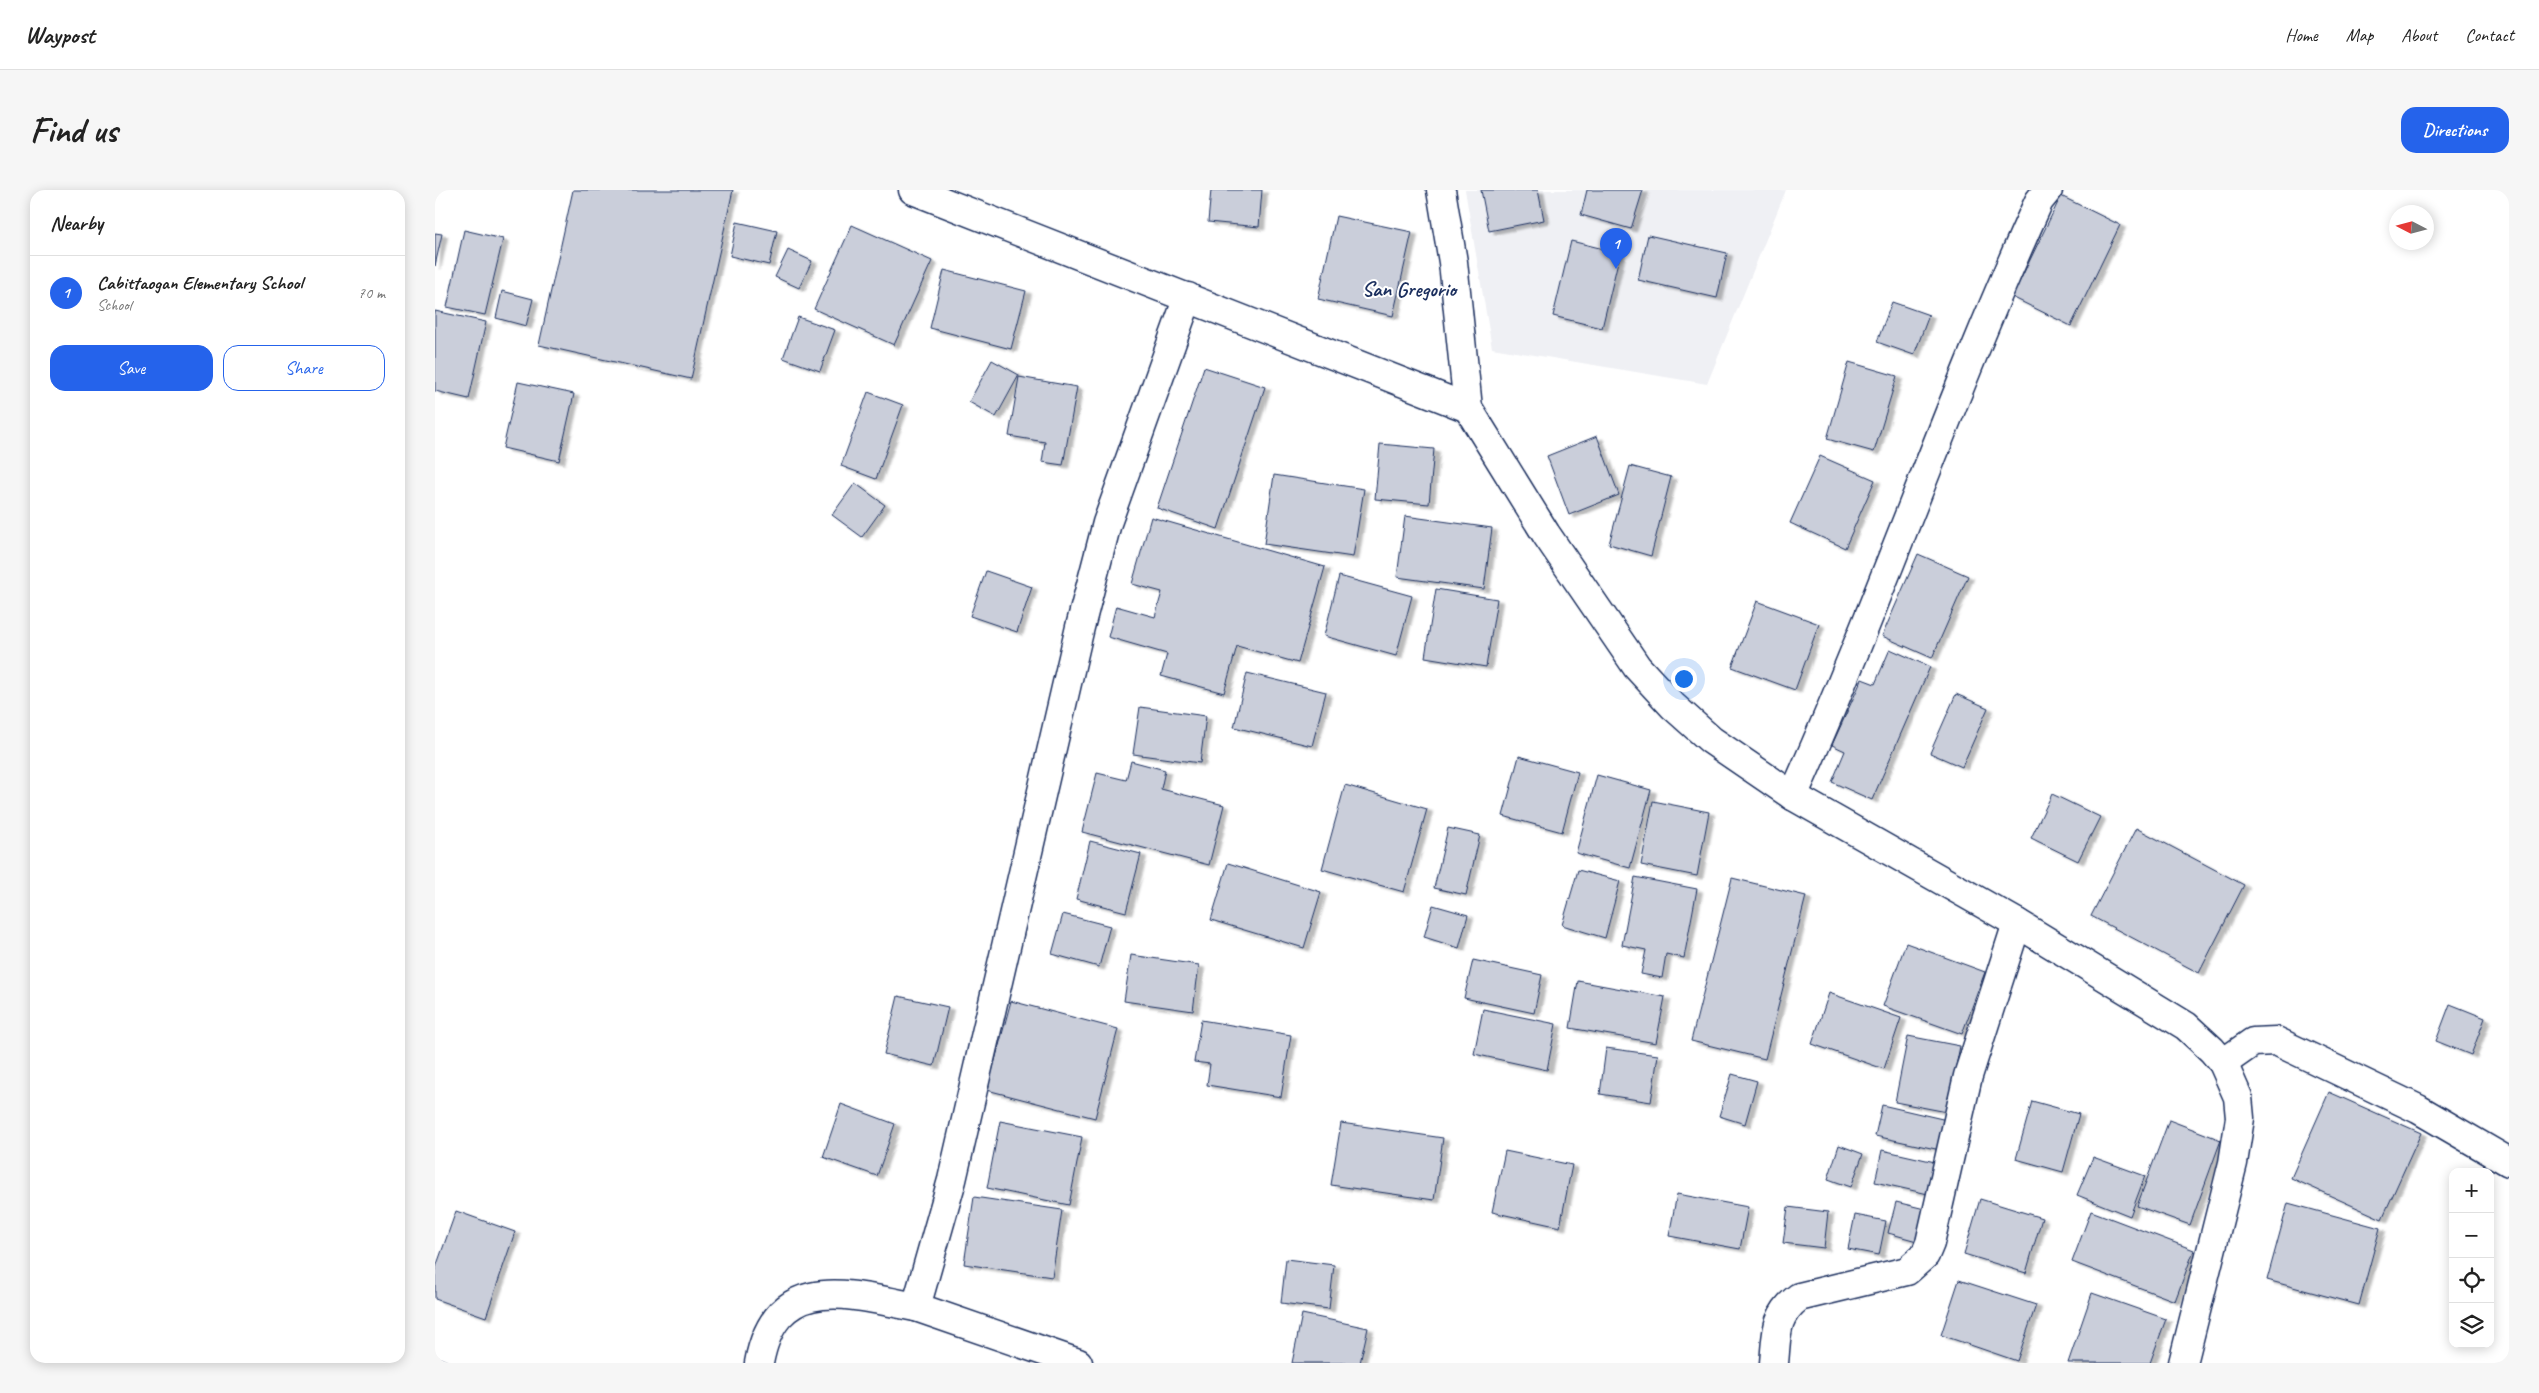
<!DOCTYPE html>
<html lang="en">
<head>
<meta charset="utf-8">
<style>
	:root { --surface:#fff; --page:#f6f6f6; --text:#222; --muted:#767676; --line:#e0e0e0; --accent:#2563eb }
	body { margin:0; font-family:Caveat,sans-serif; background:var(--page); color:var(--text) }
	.controls { position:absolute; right:15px; bottom:15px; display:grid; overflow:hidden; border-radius:10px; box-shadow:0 2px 12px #0003 }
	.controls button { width:45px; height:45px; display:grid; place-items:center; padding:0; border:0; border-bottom:1px solid var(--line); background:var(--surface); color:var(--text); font:25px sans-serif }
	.compass { position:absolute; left:1954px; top:15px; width:45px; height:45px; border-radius:50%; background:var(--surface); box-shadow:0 2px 12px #0003; rotate:276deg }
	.you { position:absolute; left:1248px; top:488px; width:18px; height:18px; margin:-12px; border:4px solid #fff; border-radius:50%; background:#1a73e8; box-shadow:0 0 0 8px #1a73e833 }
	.badge { display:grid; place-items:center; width:32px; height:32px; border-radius:50%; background:var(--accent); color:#fff; font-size:16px; font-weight:700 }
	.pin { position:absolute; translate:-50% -41px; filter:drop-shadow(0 1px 2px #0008) }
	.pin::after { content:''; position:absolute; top:26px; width:18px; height:15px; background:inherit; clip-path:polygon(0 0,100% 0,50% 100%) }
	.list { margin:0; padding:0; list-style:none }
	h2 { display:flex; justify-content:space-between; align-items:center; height:65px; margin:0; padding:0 20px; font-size:21px }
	h2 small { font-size:16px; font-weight:400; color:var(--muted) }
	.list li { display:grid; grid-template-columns:32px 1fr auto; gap:15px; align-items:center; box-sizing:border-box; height:75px; padding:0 20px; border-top:1px solid var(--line) }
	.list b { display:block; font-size:19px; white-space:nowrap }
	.list p { margin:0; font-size:16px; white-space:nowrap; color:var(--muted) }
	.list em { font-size:16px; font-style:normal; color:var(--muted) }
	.actions { display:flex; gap:10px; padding:15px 20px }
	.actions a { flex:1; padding:11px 0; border:1px solid var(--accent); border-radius:15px; text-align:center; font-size:18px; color:var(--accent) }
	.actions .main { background:var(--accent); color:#fff }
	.icon { flex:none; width:28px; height:28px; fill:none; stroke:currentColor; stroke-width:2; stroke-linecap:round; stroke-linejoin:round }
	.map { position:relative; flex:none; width:2074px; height:1173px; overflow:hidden; border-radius:15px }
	header { display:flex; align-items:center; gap:30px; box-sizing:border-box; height:70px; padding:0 25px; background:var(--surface); border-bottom:1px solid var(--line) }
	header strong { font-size:24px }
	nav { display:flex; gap:28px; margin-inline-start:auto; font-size:18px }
	.intro { display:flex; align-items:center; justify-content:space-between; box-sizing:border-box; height:120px; padding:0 30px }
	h1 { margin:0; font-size:35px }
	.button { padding:12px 22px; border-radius:15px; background:var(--accent); color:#fff; font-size:18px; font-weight:700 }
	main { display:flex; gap:30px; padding:0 30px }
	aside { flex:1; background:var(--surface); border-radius:15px; box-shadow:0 2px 12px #0003 }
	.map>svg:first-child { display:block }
	.built { fill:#eff0f4 }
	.building { fill:#caceda; stroke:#1b2f5e; filter:url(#shadow) }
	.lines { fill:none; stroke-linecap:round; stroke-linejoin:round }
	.minor-casing { stroke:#1b2f5e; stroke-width:31 }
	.minor { stroke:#fff; stroke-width:28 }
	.labels { text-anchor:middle; stroke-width:4; stroke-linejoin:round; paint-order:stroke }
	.neighbourhood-label { font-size:21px; font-weight:bold; fill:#1b2f5e; stroke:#fff }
</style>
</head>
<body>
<header>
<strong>Waypost</strong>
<nav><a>Home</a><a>Map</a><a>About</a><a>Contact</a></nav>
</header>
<div class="intro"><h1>Find us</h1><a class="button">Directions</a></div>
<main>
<aside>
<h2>Nearby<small></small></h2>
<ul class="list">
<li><span class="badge">1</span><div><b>Cabittaogan Elementary School</b><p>School</p></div><em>70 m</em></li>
</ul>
<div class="actions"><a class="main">Save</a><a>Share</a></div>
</aside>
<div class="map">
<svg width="2074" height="1173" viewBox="0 0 2074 1173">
	<defs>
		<filter id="shadow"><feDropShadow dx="5.5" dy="3" stdDeviation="1" flood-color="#0004"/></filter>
	</defs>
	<rect width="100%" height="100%" fill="#fff"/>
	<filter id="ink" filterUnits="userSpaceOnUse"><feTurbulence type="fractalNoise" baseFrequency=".02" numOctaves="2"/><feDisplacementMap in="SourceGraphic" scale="10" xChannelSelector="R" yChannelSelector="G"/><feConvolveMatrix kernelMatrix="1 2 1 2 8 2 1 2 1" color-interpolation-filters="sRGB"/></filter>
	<g filter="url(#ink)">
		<path class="built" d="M1030,0H1351L1272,194L1057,158Z"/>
		<g class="building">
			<path d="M138,0H298L256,189L104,155Z"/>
			<path d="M776,0H827L824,37L773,32Z"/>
			<path d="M1046,0H1103L1109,30L1054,41Z"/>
			<path d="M1152,0H1208L1196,39L1146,25Z"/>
			<path d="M1626,6L1685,35L1636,136L1577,107Z"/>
			<path d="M901,26L977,42L958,126L883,109Z"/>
			<path d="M302,32L342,41L334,75L295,66Z"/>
			<path d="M417,35L497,71L459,155L379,119Z"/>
			<path d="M29,40L68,49L50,125L12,117Z"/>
			<path d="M0,43L7,44L0,76Z"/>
			<path d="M1213,45L1292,63L1282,108L1203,90Z"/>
			<path d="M1136,51L1185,63L1167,138L1118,126Z"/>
			<path d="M353,60L377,71L364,98L340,87Z"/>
			<path d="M509,80L591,101L576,159L495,138Z"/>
			<path d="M67,101L98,109L91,136L61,128Z"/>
			<path d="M1457,112L1494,125L1479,165L1442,152Z"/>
			<path d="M0,121L51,132L34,209L0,201Z"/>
			<path d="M363,127L400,140L385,181L348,168Z"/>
			<path d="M557,170L584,185L561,227L534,212Z"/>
			<path d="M1414,172L1462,186L1439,262L1392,249Z"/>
			<path d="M769,177L830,197L783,339L722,318Z"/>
			<path d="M584,187L642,197L628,275L607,272L610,252L574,246Z"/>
			<path d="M83,192L139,204L124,271L68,258Z"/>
			<path d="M433,202L468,215L441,289L406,276Z"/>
			<path d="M1162,246L1184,305L1134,325L1112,266Z"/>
			<path d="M945,254L999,259L994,314L940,309Z"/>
			<path d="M1385,266L1440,290L1410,358L1355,333Z"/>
			<path d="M1195,276L1236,287L1216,366L1174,354Z"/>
			<path d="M839,285L929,299L918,367L829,354Z"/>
			<path d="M420,293L450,315L427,347L397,325Z"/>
			<path d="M970,326L1057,338L1049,399L962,387Z"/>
			<path d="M716,327L890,377L863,473L802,456L789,503L726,486L732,464L673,447L681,416L720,427L727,402L697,394Z"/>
			<path d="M1483,364L1533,386L1497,468L1447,446Z"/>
			<path d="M551,381L597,397L582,442L535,426Z"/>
			<path d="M904,386L977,406L961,466L889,446Z"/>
			<path d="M1001,399L1062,409L1051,477L990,467Z"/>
			<path d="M1322,411L1384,434L1360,500L1297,477Z"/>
			<path d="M1455,459L1495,477L1437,610L1397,592L1410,561L1397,555L1427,489L1440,494Z"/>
			<path d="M812,483L891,502L877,556L799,537Z"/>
			<path d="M1521,504L1553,518L1527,577L1495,563Z"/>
			<path d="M705,517L771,526L765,573L698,564Z"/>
			<path d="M1084,566L1143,582L1127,642L1068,626Z"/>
			<path d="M696,571L730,580L726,599L789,615L774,675L647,642L662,583L691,590Z"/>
			<path d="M1162,585L1216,600L1195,678L1141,663Z"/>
			<path d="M910,595L992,619L969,702L887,679Z"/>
			<path d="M1617,604L1665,627L1643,671L1596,648Z"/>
			<path d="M1218,611L1274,622L1262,686L1206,675Z"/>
			<path d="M1013,638L1045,645L1031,705L999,698Z"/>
			<path d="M1701,638L1809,695L1764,783L1656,726Z"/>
			<path d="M655,651L706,664L691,722L641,709Z"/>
			<path d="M793,673L886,702L869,758L776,730Z"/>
			<path d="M1143,680L1185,691L1170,748L1127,735Z"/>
			<path d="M1200,687L1262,699L1249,768L1231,764L1227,788L1206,784L1211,760L1187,755Z"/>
			<path d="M1297,688L1371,706L1330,869L1256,851Z"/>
			<path d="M998,715L1033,725L1024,758L989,747Z"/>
			<path d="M628,724L675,736L664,777L617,764Z"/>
			<path d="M1471,753L1550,782L1527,844L1448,816Z"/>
			<path d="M696,765L764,775L758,821L689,811Z"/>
			<path d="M1038,770L1107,785L1099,823L1029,808Z"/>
			<path d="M1143,791L1230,807L1221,853L1135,838Z"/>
			<path d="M1394,803L1466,828L1449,879L1377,854Z"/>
			<path d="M463,806L513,817L499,876L449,864Z"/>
			<path d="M576,811L683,839L660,928L552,900Z"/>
			<path d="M2015,814L2050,828L2036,865L2001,851Z"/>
			<path d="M1048,819L1121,834L1112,880L1039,864Z"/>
			<path d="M766,830L856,845L846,907L772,895L775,874L759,872Z"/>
			<path d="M1473,846L1525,856L1512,922L1460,912Z"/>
			<path d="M1171,858L1223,865L1216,912L1165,904Z"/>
			<path d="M1297,884L1322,891L1310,934L1284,926Z"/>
			<path d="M1894,902L1986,943L1947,1029L1856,988Z"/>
			<path d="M1597,911L1644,924L1628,982L1581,969Z"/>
			<path d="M406,914L460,934L442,986L388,967Z"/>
			<path d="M1447,915L1516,931L1510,961L1440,946Z"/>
			<path d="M1734,930L1786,950L1755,1035L1702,1016Z"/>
			<path d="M565,931L647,947L634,1015L552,998Z"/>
			<path d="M906,933L1008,948L999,1010L896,995Z"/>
			<path d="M1404,955L1428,964L1416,997L1393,989Z"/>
			<path d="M1447,960L1500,972L1493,1004L1440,992Z"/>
			<path d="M1070,961L1137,975L1125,1037L1057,1022Z"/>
			<path d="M1658,967L1710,986L1695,1026L1642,1005Z"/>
			<path d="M1242,1004L1313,1017L1305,1059L1234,1046Z"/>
			<path d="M539,1007L627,1020L617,1087L529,1074Z"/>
			<path d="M1545,1009L1607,1028L1591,1083L1529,1064Z"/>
			<path d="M1461,1012L1498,1021L1489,1053L1453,1043Z"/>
			<path d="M1853,1013L1945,1038L1924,1115L1832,1090Z"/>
			<path d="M1353,1017L1393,1022L1389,1058L1348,1053Z"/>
			<path d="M21,1021L80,1042L51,1127L0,1109V1080Z"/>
			<path d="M1656,1021L1759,1060L1740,1111L1637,1072Z"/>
			<path d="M1420,1025L1451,1031L1444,1065L1413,1059Z"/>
			<path d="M851,1069L899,1075L894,1119L846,1113Z"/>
			<path d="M1524,1090L1601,1115L1582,1171L1506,1145Z"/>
			<path d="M1657,1103L1731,1129L1715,1173H1633Z"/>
			<path d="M867,1124L933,1138L925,1173H857Z"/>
			<path d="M0,1166L15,1173H0Z"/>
		</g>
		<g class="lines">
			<defs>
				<g id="minor">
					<path d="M478,0L1033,218"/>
					<path d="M1006,0L1018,72L1033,218L1111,344L1202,477L1238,516L1276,550L1358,606L1582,733L1751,836L1777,860L1788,873L1803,907L1805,928L1798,973L1748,1173"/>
					<path d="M1358,606C1446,411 1515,206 1604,11L1613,0"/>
					<path d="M1788,873L1818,852L1841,851L1983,919L2074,972"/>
					<path d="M324,1173C341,1081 413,1104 481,1117"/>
					<path d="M643,1173L481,1117L517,990L645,437L672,333L753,107"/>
					<path d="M1339,1173C1342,1144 1339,1126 1364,1107L1472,1081L1490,1065L1495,1053L1533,886L1582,733"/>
				</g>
			</defs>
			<use href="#minor" class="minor-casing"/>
			<use href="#minor" class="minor"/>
		</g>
	</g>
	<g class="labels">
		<g class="neighbourhood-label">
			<text x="974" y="106">San Gregorio</text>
		</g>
	</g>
</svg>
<div class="controls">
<button>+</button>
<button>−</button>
<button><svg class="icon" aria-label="locate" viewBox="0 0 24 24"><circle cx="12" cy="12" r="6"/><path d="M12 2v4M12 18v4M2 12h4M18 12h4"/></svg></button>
<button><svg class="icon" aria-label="layers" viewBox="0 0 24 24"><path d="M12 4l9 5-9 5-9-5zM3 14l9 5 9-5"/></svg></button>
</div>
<svg class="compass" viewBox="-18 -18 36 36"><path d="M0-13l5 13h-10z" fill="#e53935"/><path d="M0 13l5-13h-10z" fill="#767676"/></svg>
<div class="you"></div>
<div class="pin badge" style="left:1181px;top:79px">1</div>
</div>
</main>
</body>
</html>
